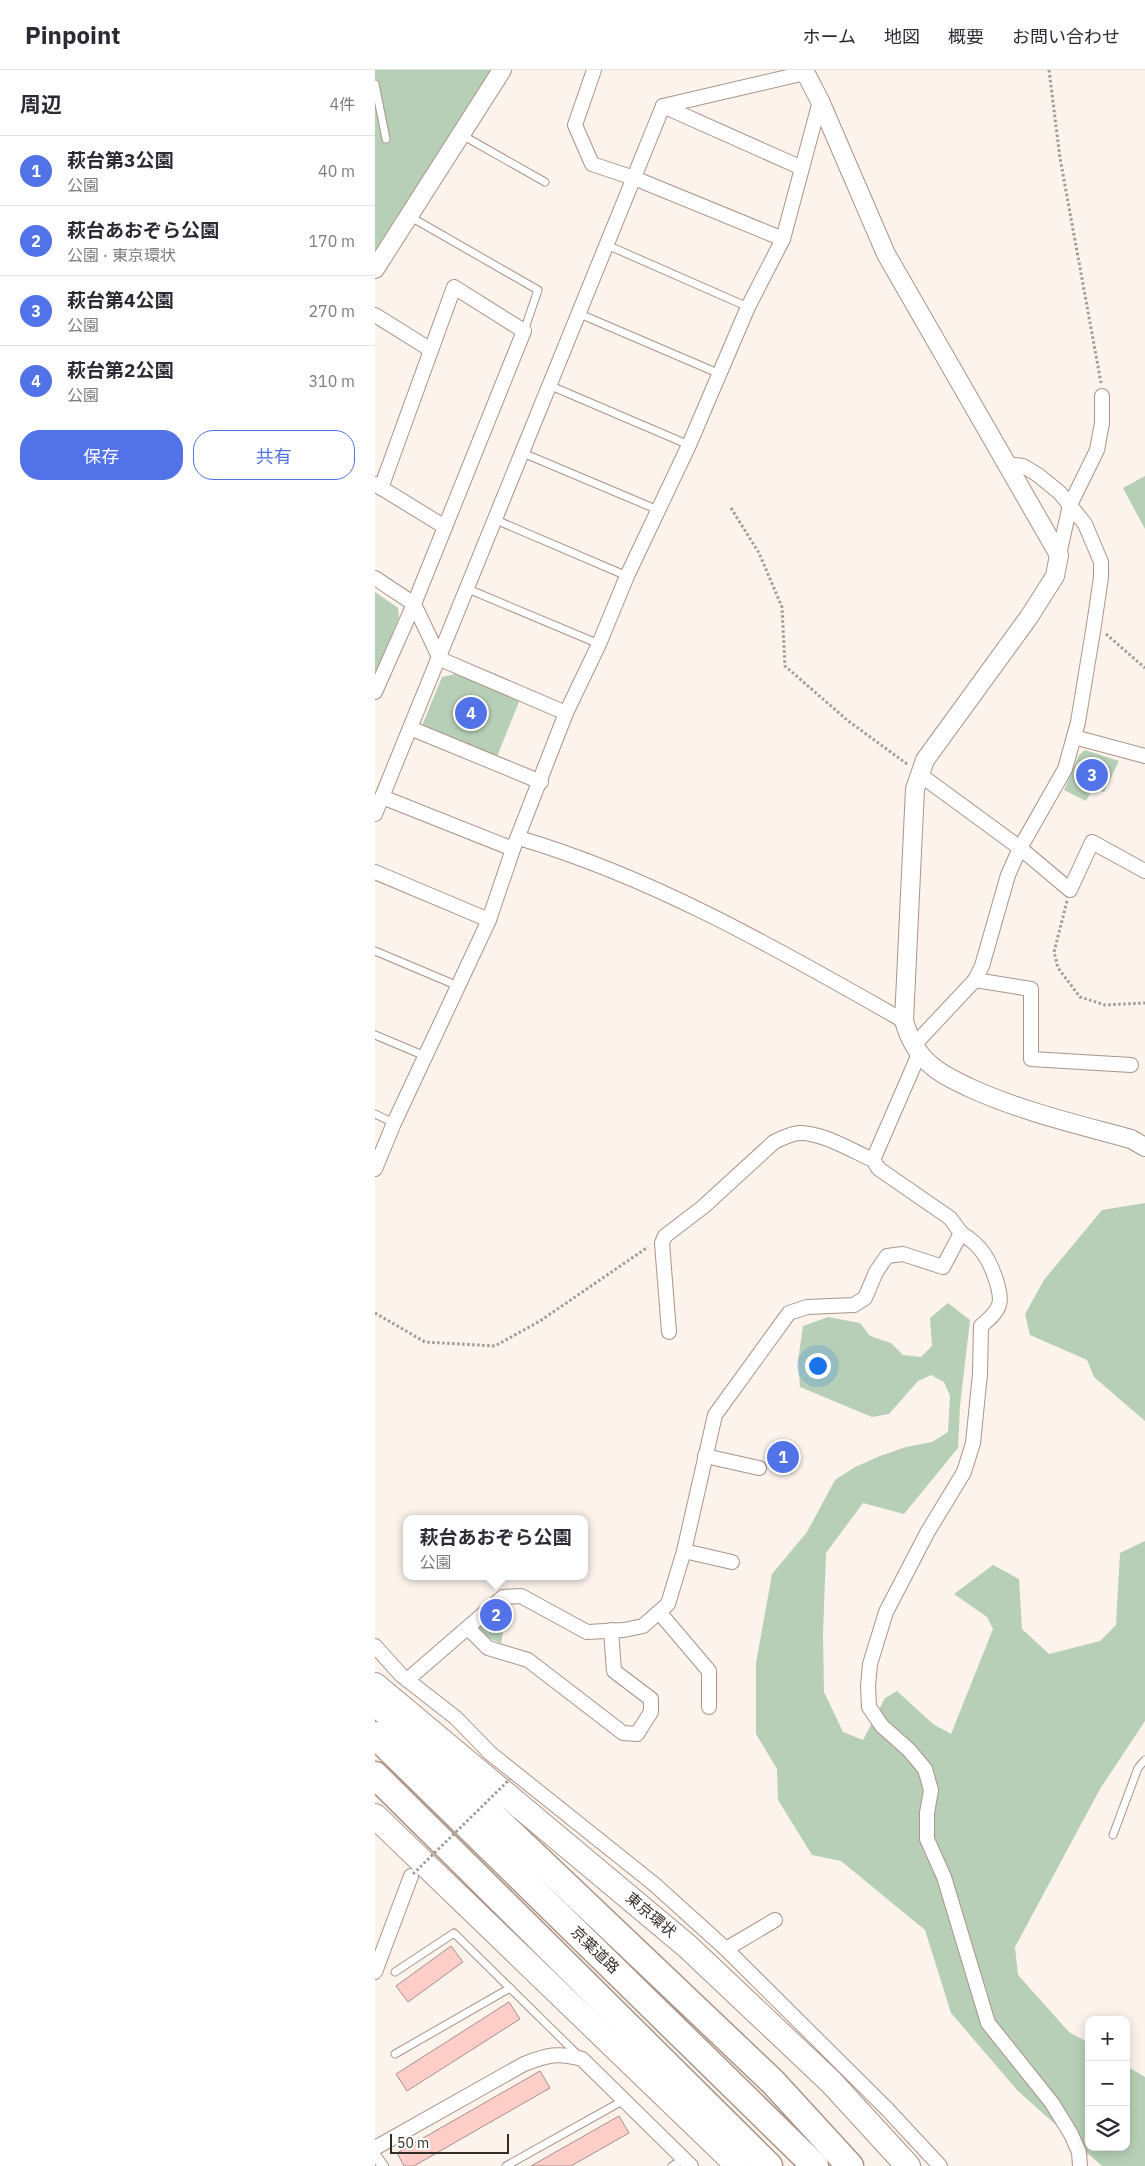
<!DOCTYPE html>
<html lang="ja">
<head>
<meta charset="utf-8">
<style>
	:root { --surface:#fff; --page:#f7f7f7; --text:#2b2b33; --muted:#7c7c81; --line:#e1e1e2; --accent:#5273e8 }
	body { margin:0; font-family:"IBM Plex Sans","Noto Sans JP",sans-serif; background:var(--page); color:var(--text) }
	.controls { position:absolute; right:15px; bottom:15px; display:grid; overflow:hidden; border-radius:10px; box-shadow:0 2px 12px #0003 }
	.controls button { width:45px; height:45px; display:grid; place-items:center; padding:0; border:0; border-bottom:1px solid var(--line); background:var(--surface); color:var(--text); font:25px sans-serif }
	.scale { position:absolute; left:15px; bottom:12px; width:119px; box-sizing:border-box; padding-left:5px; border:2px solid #332b25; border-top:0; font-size:14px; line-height:18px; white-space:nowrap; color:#332b25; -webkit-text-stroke:4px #fff; paint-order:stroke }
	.you { position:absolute; left:442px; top:1295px; width:18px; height:18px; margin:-12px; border:4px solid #fff; border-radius:50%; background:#1a73e8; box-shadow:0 0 0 8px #1a73e833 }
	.badge { display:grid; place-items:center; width:32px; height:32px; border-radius:50%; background:var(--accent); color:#fff; font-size:16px; font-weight:700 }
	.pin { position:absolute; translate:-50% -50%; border:2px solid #fff; box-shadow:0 1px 5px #0006 }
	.popup { position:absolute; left:28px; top:1445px; width:185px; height:65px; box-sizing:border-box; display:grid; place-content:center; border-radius:10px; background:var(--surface); filter:drop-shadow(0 1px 4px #0005); font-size:16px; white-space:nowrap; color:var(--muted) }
	.popup b { font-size:19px; color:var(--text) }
	.popup::after { content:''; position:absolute; left:50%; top:100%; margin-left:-10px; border:10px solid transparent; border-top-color:var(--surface) }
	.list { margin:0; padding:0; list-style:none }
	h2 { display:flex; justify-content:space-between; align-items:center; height:65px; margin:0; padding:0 20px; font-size:21px }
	h2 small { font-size:16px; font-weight:400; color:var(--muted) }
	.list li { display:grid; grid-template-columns:32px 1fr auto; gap:15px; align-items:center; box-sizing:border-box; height:70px; padding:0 20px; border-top:1px solid var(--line) }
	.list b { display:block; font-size:19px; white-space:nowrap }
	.list p { margin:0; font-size:16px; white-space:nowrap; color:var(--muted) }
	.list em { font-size:16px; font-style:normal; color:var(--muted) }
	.actions { display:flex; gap:10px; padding:15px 20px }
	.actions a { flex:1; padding:11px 0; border:1px solid var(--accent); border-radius:20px; text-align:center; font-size:18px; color:var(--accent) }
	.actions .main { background:var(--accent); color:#fff }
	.icon { flex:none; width:28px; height:28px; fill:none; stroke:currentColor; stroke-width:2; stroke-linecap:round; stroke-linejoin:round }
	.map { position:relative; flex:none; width:770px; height:2096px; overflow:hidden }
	header { display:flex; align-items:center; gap:30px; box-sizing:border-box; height:70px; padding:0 25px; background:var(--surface); border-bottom:1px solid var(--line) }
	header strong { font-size:24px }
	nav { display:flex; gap:28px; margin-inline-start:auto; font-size:18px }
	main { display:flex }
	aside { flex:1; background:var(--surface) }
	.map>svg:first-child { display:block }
	.green { fill:#b7cfb7 }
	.building { fill:#fdcdc8; stroke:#a98f8c }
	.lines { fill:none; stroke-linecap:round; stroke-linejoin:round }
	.service-casing { stroke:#aa9588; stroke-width:9 }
	.pedestrian-casing { stroke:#aa9588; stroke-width:12 }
	.minor-casing { stroke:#aa9588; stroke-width:16 }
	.tertiary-casing { stroke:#aa9588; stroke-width:20 }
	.trunk-casing { stroke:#aa9588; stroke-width:26 }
	.motorway-casing { stroke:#aa9588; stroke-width:29 }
	.path { stroke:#a39b95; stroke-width:3; stroke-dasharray:2.5 2.5; stroke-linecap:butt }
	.service { stroke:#fff; stroke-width:7 }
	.pedestrian { stroke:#fff; stroke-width:10 }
	.minor { stroke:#fff; stroke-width:14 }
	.tertiary { stroke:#fff; stroke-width:18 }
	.trunk { stroke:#fff; stroke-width:24 }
	.motorway { stroke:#fff; stroke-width:26 }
	.path-bridge { stroke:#a39b95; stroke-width:3; stroke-dasharray:2.5 2.5; stroke-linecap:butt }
	.labels { text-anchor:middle; stroke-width:5; stroke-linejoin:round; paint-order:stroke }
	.street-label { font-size:15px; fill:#332b25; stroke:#fff }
</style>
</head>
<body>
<header>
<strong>Pinpoint</strong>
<nav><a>ホーム</a><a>地図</a><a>概要</a><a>お問い合わせ</a></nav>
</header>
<main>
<aside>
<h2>周辺<small>4件</small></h2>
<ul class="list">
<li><span class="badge">1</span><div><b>萩台第3公園</b><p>公園</p></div><em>40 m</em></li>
<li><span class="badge">2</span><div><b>萩台あおぞら公園</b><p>公園 · 東京環状</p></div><em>170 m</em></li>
<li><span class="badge">3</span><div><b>萩台第4公園</b><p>公園</p></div><em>270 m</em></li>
<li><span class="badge">4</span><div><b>萩台第2公園</b><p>公園</p></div><em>310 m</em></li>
</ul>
<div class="actions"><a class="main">保存</a><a>共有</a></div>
</aside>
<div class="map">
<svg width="770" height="2096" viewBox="0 0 770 2096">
	<rect width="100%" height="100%" fill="#fcf3ed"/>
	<g class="green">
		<path d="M0,0H118L0,184Z"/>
		<path d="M770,406V459L748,418Z"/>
		<path d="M0,522L23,538L24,547L0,605Z"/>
		<path d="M80,604L146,627L121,689L46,658L67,607Z"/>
		<path d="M710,680L744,691L729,722L718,718L711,731L689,720L704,685Z"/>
		<path d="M770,1133V1351L719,1307L712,1290L655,1265L650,1244L669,1210L727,1140Z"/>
		<path d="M573,1233L595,1250L585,1336L583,1378L529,1444L488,1433L451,1483L448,1564L449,1622L468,1662L488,1670L510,1628L522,1621L558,1654L576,1664L618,1559L612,1547L579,1524L618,1495L644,1509L647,1559L674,1584L725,1571L741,1555L745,1483L770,1471V1651L725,1719L640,1877L643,1905L694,1962L714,1973V2077H751V1996L770,2007V2096H727L643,2021L576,1943L550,1860L466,1791L437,1785L403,1730L402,1699L381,1664V1593L397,1504L432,1462L460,1410L480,1397L505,1386L531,1377L557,1372L573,1362L575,1326L569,1312L556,1305L543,1311L514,1344L497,1347L425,1317L423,1291L428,1256L453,1247L485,1253L495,1266L516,1273L528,1285L546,1287L557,1276L555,1248Z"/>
		<path d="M398,1371L425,1380L417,1404L391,1395Z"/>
		<path d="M134,1530L126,1573L111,1567L101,1558Z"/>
	</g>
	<g class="building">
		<path d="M76,1876L88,1892L33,1932L21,1916Z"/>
		<path d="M134,1932L145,1949L32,2021L21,2004Z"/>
		<path d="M165,2001L175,2018L39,2096H29L22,2083Z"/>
		<path d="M244,2046L254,2063L196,2096H156Z"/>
	</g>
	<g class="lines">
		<defs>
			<g id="service">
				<path d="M0,14L11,69"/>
				<path d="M87,65L170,112"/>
				<path d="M34,146L163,220L149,261"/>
				<path d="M232,175L373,237"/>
				<path d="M205,244L345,304"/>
				<path d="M176,316L314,375"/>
				<path d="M148,383L283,440"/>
				<path d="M121,450L252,506"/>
				<path d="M93,519L224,574"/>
				<path d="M0,881L83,916"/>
				<path d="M0,965L50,986"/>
				<path d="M0,1044L19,1053"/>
				<path d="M738,1765L763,1698L770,1690"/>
				<path d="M20,1902L79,1863L203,1985"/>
				<path d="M20,1984L135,1918"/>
				<path d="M131,2096L249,2030"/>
				<path d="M297,2096L309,2089"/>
			</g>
			<path id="pedestrian" d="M0,2085L8,2096"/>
			<g id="minor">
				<path d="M219,0L200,55L217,94L259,108L408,169"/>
				<path d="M288,36L427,98"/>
				<path d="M288,36L430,3"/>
				<path d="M0,245L56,280"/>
				<path d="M0,414L70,457"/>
				<path d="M684,485L695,435L722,380L727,353V326"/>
				<path d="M0,508L39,534L65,589L191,643"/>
				<path d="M0,622L39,534L149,261L79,217L6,418"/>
				<path d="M35,658L166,712"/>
				<path d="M699,667L770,686"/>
				<path d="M544,704L645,778L695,820L717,772L770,801"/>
				<path d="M7,727L138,779"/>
				<path d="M0,744L288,36"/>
				<path d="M144,768C280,808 406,881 529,951"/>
				<path d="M0,802L114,850"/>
				<path d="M600,910L656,919V989L756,995"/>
				<path d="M539,975L600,910L607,896L633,805L645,778L690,699L703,652L719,555L726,507V492L710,454L685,423L663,405L648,396L632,394"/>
				<path d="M0,1099L19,1053L114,850L138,779L191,643L224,574L252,506L314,375L373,237L408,169L445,31"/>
				<path d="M586,1163C594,1168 603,1175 609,1184C616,1194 628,1223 624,1235C621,1244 613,1250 606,1256L605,1304L598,1373L589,1402L552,1463L511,1542L495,1594L493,1616L494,1637L507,1656L534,1680L550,1699L556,1720L552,1743V1769L569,1807L613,1953L677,2033L696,2064L704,2082L705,2096"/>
				<path d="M294,1262L287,1173L290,1166L328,1137L399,1072C407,1068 415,1064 424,1063C446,1062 478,1081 498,1090"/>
				<path d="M330,1386L384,1398"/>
				<path d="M309,1481L357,1492"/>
				<path d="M284,1542L334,1601V1637"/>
				<path d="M93,1558L113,1578L153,1590L248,1663L262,1664L276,1642V1629L239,1601L236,1560"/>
				<path d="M0,1576L26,1605L81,1648L115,1683L279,1814L351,1879L512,2039L565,2096"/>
				<path d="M32,1610L128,1527L146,1526L212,1562L249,1560L268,1556L293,1534L309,1481L340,1345L414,1243L432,1237L479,1235L490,1228L501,1202L512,1186L528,1184L568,1197L586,1163L575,1148L504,1099L498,1090L544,984"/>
				<path d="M351,1879L400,1850"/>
				<path d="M0,1902L36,1806"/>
				<path d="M0,2078L149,1994C172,1985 183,1982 207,1989L316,2096"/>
			</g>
			<g id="tertiary">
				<path d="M429,0L445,31L511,184L684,485L680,506L654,547L550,690L540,719L529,951C534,968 543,985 557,996C567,1005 581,1011 593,1017C645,1041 701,1054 756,1069L770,1077"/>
				<path d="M0,199L127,0"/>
			</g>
			<g id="trunk">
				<path d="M0,1615L312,1876L456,2012L533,2096"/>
				<path d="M0,1746L363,2096"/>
			</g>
			<g id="motorway">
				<path d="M0,1631L118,1746L398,2012L475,2096"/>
				<path d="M0,1665L440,2096"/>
				<path d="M0,1705L394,2096"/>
			</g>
		</defs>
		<use href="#service" class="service-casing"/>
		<use href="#pedestrian" class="pedestrian-casing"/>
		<use href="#minor" class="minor-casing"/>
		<use href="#tertiary" class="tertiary-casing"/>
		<use href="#trunk" class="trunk-casing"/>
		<use href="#motorway" class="motorway-casing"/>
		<g class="path">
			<path d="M674,0L685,88L726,313"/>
			<path d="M356,438L384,483L407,537L410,596L472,650L532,694"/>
			<path d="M731,564L770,598"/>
			<path d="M692,831L679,882L683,898L705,927L730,935L770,933"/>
			<path d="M0,1243L50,1272L120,1276L165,1251L273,1177"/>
		</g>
		<use href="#service" class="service"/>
		<use href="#pedestrian" class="pedestrian"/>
		<use href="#minor" class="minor"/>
		<use href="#tertiary" class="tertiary"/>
		<use href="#trunk" class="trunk"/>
		<use href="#motorway" class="motorway"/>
		<path class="path-bridge" d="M38,1804L135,1709"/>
	</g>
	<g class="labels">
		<g class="street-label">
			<text transform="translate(276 1845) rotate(40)" y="5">東京環状</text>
			<text transform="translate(220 1880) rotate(44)" y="5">京葉道路</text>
		</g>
	</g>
</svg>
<div class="controls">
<button>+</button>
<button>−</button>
<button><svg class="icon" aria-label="layers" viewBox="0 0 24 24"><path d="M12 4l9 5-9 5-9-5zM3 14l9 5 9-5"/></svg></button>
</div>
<div class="scale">50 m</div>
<div class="you"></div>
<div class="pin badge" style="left:408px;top:1387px">1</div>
<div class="pin badge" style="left:121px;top:1545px">2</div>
<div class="popup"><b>萩台あおぞら公園</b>公園</div>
<div class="pin badge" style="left:717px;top:705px">3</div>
<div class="pin badge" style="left:96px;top:643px">4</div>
</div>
</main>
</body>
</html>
